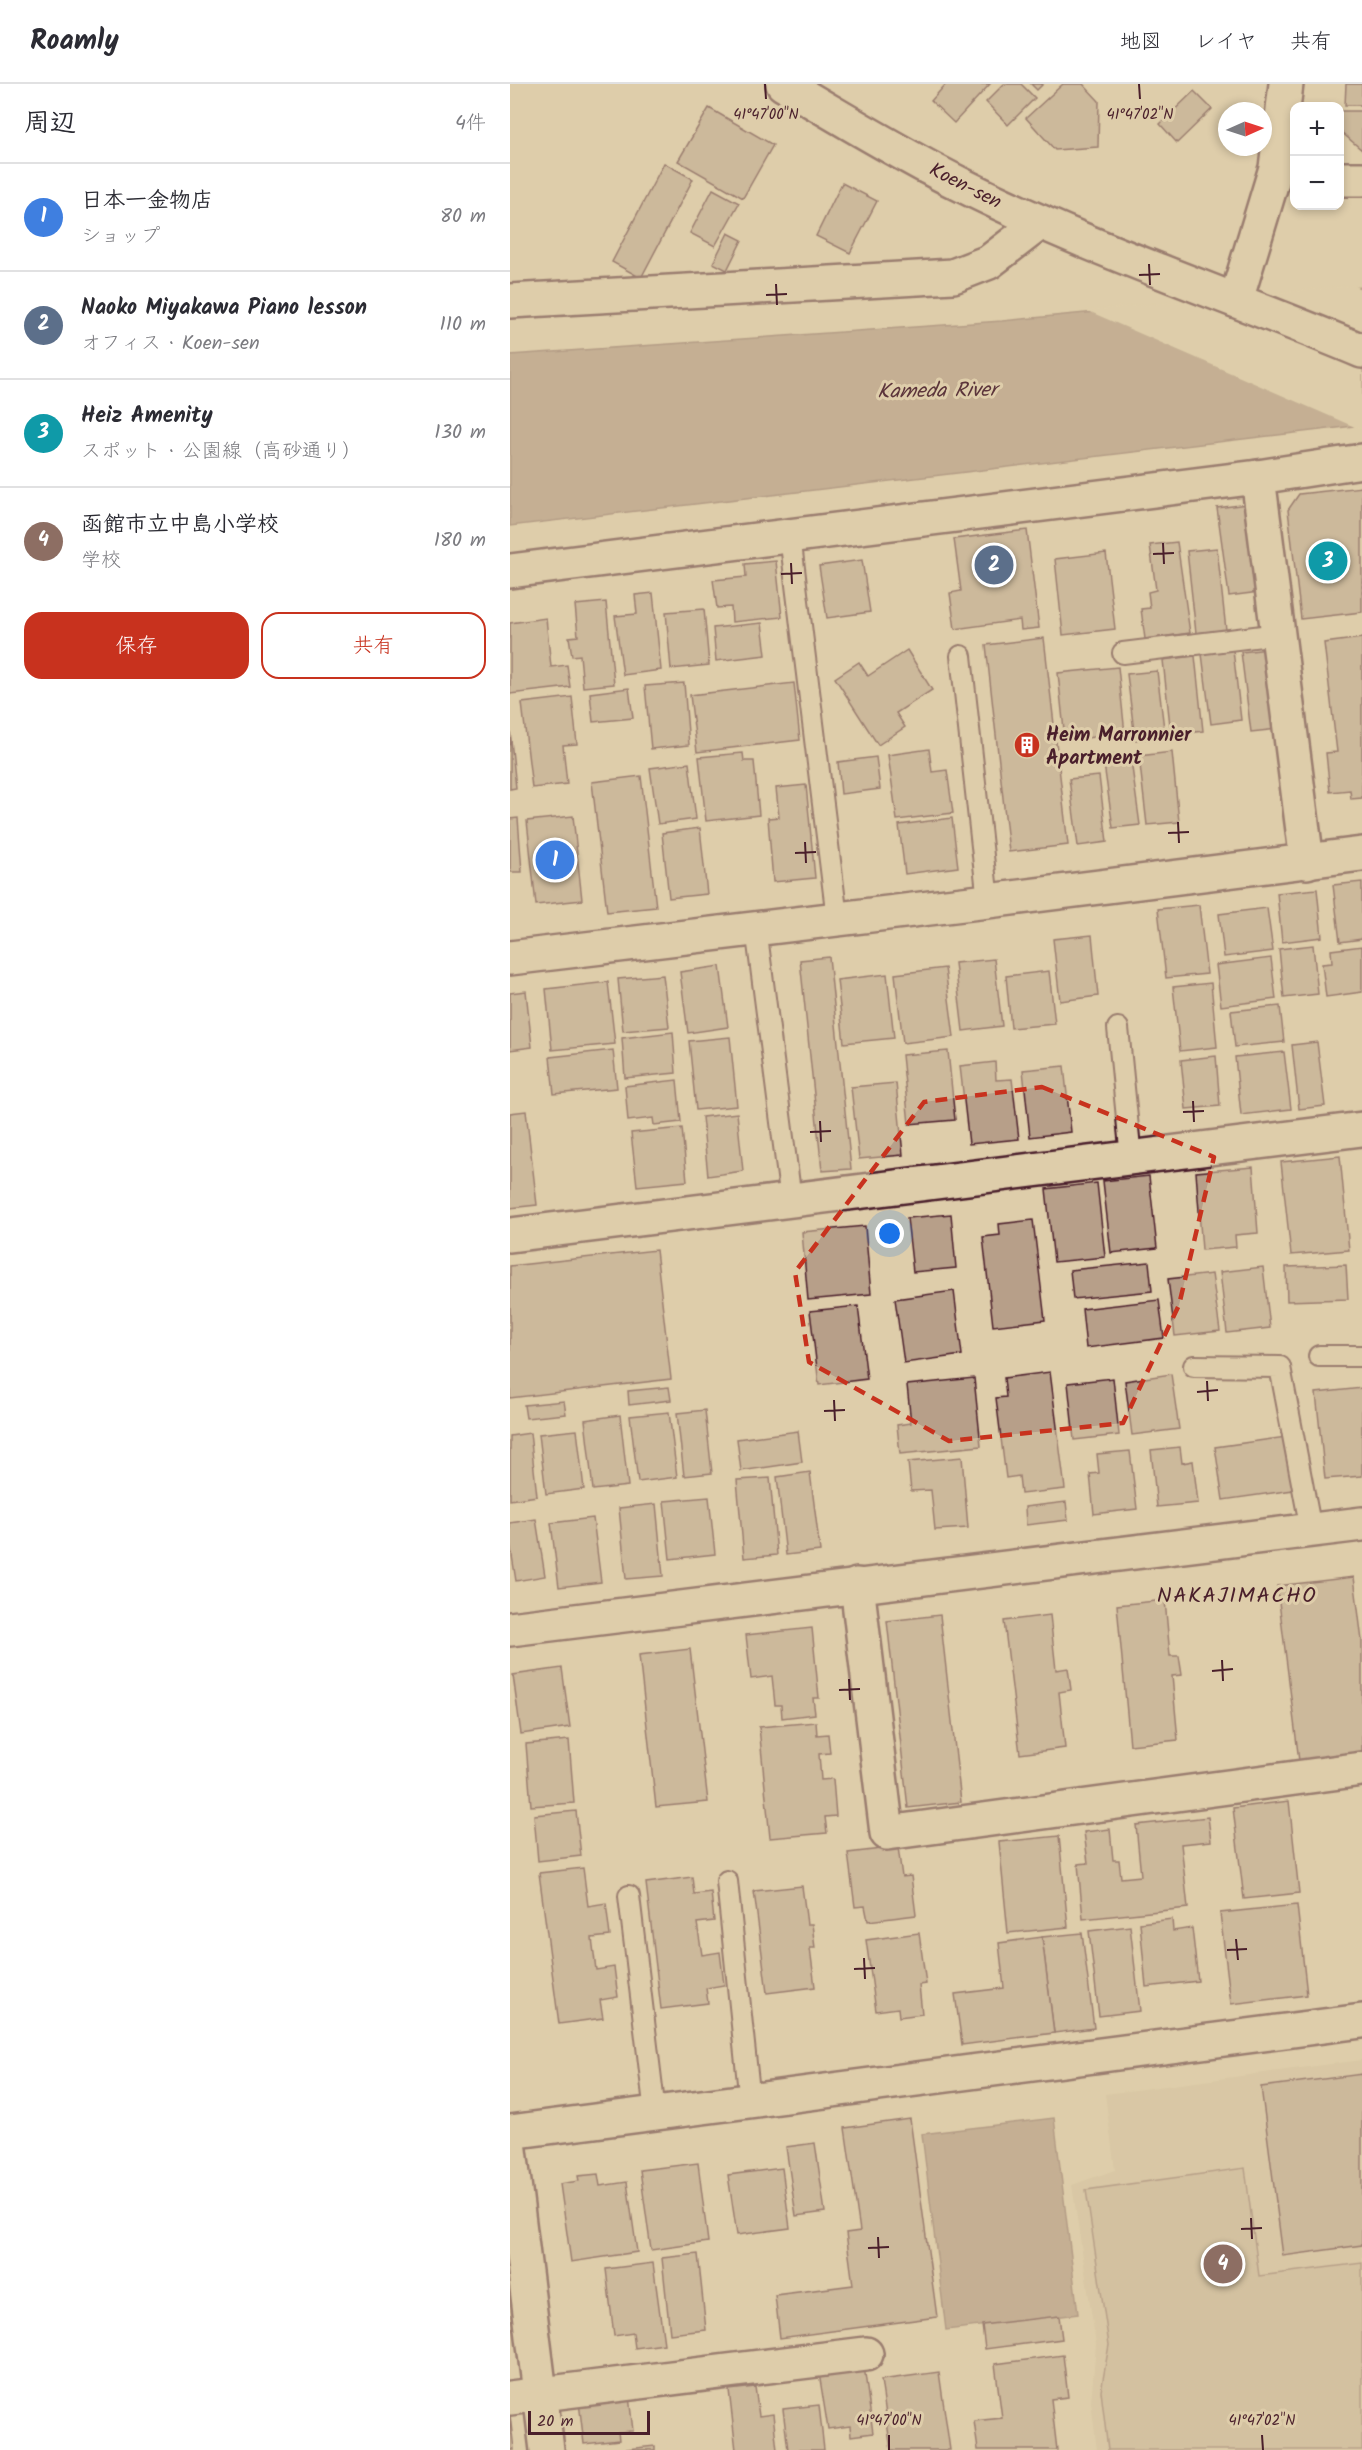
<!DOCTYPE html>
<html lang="ja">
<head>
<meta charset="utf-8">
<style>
	:root { --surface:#fff; --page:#f2f2f3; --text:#2b2b33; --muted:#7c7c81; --line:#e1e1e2; --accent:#c8321e }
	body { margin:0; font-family:Kalam,"Klee One",sans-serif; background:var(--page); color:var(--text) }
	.controls { position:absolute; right:18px; top:18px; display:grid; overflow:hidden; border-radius:12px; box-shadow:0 3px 9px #0003 }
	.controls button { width:54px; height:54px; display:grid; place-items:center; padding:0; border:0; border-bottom:2px solid var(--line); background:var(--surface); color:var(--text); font:30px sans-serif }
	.compass { position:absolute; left:708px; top:18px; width:54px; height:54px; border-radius:50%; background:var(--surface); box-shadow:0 3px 9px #0003; rotate:87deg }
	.scale { position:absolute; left:18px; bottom:15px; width:122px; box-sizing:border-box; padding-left:6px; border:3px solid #4a1f2b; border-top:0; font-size:16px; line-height:21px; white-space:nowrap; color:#4a1f2b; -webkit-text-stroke:4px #decdaa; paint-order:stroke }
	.you { position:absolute; left:380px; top:1150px; width:21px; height:21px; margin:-15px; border:4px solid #fff; border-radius:50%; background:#1a73e8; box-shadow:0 0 0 9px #1a73e833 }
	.badge { display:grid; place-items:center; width:39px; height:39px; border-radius:50%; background:var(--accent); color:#fff; font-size:20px; font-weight:700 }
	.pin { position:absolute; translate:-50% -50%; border:3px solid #fff; box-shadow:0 2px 6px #0006 }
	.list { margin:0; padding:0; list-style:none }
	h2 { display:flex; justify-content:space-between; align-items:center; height:78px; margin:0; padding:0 24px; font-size:26px }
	h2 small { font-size:20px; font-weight:400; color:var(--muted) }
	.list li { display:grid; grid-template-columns:39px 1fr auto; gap:18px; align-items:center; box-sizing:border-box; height:108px; padding:0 24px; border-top:2px solid var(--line) }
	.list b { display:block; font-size:22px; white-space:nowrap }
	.list p { margin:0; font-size:20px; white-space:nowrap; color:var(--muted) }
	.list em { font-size:20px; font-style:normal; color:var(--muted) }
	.actions { display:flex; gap:12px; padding:18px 24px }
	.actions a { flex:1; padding:14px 0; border:2px solid var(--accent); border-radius:18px; text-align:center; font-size:21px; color:var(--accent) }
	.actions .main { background:var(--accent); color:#fff }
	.map { position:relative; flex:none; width:852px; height:2366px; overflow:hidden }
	header { display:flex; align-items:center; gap:36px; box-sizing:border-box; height:84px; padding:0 30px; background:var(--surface); border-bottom:2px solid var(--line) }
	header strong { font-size:28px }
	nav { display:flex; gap:33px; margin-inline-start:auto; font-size:21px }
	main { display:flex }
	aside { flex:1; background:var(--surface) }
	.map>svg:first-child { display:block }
	.built { fill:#d2bfa0 }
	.green { fill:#c6b195; stroke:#886860; stroke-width:1.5 }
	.water { fill:#a68b79; stroke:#81605a; stroke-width:1.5 }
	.pier { fill:#decdaa }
	.building { fill:#b79f89; stroke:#4a1f2b; stroke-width:1.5 }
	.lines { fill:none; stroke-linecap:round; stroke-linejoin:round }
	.service-casing { stroke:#4a1f2b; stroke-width:24 }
	.minor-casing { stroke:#4a1f2b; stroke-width:38 }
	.tertiary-casing { stroke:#4a1f2b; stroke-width:38 }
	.service { stroke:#decdaa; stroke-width:20 }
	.minor { stroke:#decdaa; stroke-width:33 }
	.tertiary { stroke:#decdaa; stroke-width:33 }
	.marked { fill:none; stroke:#c8321e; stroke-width:4.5; stroke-dasharray:12 8; stroke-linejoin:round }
	.ticks { fill:none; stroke:#4a1f2b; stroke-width:2 }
	.labels { text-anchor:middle; stroke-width:6; stroke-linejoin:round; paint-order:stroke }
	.street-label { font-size:20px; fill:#4a1f2b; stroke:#decdaa }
	.poi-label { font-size:20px; font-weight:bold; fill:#4a1f2b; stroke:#decdaa; text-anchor:start }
	.water-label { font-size:21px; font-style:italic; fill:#5c353b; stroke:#decdaa }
	.quarter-label { font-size:22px; letter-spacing:1.5px; fill:#4a1f2b; stroke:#decdaa }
	.ticks-label { font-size:15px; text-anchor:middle; fill:#4a1f2b; stroke:#decdaa; stroke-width:6; stroke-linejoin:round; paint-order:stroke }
</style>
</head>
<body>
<header>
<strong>Roamly</strong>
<nav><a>地図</a><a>レイヤ</a><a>共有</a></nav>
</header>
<main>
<aside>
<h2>周辺<small>4件</small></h2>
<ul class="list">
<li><span class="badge" style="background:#3f7fe0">1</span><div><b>日本一金物店</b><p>ショップ</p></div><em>80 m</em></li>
<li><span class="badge" style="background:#5c6f8a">2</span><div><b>Naoko Miyakawa Piano lesson</b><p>オフィス · Koen-sen</p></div><em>110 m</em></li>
<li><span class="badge" style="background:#0f9aa8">3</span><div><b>Heiz Amenity</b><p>スポット · 公園線（高砂通り）</p></div><em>130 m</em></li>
<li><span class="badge" style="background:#8d6e63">4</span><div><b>函館市立中島小学校</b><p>学校</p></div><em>180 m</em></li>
</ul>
<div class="actions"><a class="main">保存</a><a>共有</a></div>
</aside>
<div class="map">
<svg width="852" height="2366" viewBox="0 0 852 2366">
	<rect width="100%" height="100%" fill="#decdaa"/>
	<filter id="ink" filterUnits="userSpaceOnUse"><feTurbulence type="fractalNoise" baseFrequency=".0167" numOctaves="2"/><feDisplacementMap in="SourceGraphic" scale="12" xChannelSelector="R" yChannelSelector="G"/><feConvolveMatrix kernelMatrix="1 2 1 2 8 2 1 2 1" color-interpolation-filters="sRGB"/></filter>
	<g filter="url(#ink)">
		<path class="built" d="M852,1976V2366H587L581,2318L586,2260L562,2101L605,2086L595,2010Z"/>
		<path class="green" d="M735,2084L749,2192L852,2179V2366H598L591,2307L599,2261L576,2106Z"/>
		<g class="water">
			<path d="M852,203V341L0,442V271L492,237Z"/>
			<path d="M544,2034L568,2230L436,2246L412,2050Z"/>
		</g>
		<path class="pier" d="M843,201L852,206V344H847L576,226Z"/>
		<g class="building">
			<path d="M436,0H480L444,39L421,17Z"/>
			<path d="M494,0H511L525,14L498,41L476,18Z"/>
			<path d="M521,0H533L527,6Z"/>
			<path d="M553,0H573L589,17L588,63L545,66L516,34Z"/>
			<path d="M836,0H852V21H835Z"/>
			<path d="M684,7L702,25L667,59L650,40Z"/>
			<path d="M199,24L263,61L233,114L168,77Z"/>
			<path d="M830,27H852V66L830,47Z"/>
			<path d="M154,79L183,95L131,194L102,178Z"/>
			<path d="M332,99L367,117L340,169L306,152Z"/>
			<path d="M203,105L229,119L205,162L180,149Z"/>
			<path d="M218,149L232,156L217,186L203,179Z"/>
			<path d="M852,403V528L791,535L778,426L789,410Z"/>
			<path d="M737,420L749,508L719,512L707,424Z"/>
			<path d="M517,446L529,544L511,546L510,536L445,545L440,509L451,507L444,455Z"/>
			<path d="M667,458L680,549L635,555L631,525L640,524L638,508L646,506L640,461Z"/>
			<path d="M707,464L716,546L686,549L677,467Z"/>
			<path d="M596,469L605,545L553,551L545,475Z"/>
			<path d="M352,476L360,528L317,534L309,482Z"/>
			<path d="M266,477L272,533L222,538L221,523L207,524L203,496L236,493L235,480Z"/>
			<path d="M143,509L151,586L113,591L105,532L127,530L125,511Z"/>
			<path d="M96,518L104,600L73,603L70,571L62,572L59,553L68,552L65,521Z"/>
			<path d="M194,525L199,581L161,585L156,528Z"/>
			<path d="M36,534L41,583L57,581L60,603L0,610V539Z"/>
			<path d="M252,539L256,571L206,577L203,544Z"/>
			<path d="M534,554L558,761L499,768L476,561Z"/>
			<path d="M852,554V714L841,715L840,706L820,708L816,669L827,668L814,559Z"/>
			<path d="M759,565L768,645L741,648L731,568Z"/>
			<path d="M397,566L422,606L386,629L395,643L368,661L325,594L349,578L358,592Z"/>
			<path d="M723,566L731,636L701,640L692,570Z"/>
			<path d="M685,572L693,647L661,651L653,576Z"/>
			<path d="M608,583L615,650L555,656L548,589Z"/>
			<path d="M647,587L655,653L625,656L617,590Z"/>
			<path d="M174,599L179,661L141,665L135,602Z"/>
			<path d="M284,599L290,656L187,668L180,611Z"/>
			<path d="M119,604L123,634L83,638L80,609Z"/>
			<path d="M62,613L67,660L53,661L57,700L22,704L12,619Z"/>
			<path d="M0,646L6,704L0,705Z"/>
			<path d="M419,665L422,688L437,686L443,729L387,736L378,671Z"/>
			<path d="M662,668L669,738L637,741L629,672Z"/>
			<path d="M233,669L234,677H244L249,731L196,737L189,673Z"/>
			<path d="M620,669L630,741L603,744L593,673Z"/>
			<path d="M366,673L370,705L331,710L328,678Z"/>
			<path d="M179,679L186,735L148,740L140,684Z"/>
			<path d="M131,692L146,823L97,828L82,698Z"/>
			<path d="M589,692L597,758L568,762L559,695Z"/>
			<path d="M296,701L305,794L263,798L258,734L269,733L266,704Z"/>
			<path d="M63,732L72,816L26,821L17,737Z"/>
			<path d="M8,734L12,788H0V735Z"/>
			<path d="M442,734L448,783L395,790L389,741Z"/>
			<path d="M190,744L197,810L159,814L152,749Z"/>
			<path d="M852,798V855L830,858L823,801Z"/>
			<path d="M807,805L812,853L772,858L767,809Z"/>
			<path d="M689,821L697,890L656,894L648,825Z"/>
			<path d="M757,824L763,867L714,873L709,830Z"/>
			<path d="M582,851L588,912L550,917L543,855Z"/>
			<path d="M803,861L808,910L774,914L769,865Z"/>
			<path d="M852,862V908L816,913L812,880L822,879L821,866Z"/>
			<path d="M319,873L341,1085L312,1087L290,876Z"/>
			<path d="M761,874L766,915L711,922L706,881Z"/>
			<path d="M484,875L492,942L453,947L445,879Z"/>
			<path d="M210,882L218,943L178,949L170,888Z"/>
			<path d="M435,884L444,953L393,959L385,890Z"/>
			<path d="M539,887L545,940L501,944L496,892Z"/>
			<path d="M377,890L384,954L334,959L327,896Z"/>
			<path d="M153,891L159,943L113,947L108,895Z"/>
			<path d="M98,898L105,960L42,966L36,905Z"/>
			<path d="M701,899L707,963L670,967L663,903Z"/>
			<path d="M16,907L22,963L0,966V909Z"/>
			<path d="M770,922L774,958L725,963L721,927Z"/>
			<path d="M163,948L166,989L115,994L112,954Z"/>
			<path d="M220,953L227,1022L186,1026L179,957Z"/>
			<path d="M807,958L815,1022L789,1025L782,961Z"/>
			<path d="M103,966L107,1004L44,1010L40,973Z"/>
			<path d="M438,967L445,1036L399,1040L392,971Z"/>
			<path d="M774,968L781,1025L731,1031L725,973Z"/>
			<path d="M706,972L710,1022L676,1025L671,976Z"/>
			<path d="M485,978L486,996L502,995L509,1055L459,1060L450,982Z"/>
			<path d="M554,982L561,1048L520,1053L513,986Z"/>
			<path d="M167,996L171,1038L144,1041L143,1034L118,1037L115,1002Z"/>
			<path d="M386,999L393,1071L349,1075L341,1003Z"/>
			<path d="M16,1027L27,1121L0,1124V1029Z"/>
			<path d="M227,1029L233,1087L198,1092L192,1033Z"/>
			<path d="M172,1044L177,1097L127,1102L121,1049Z"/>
			<path d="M830,1072L839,1166L781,1171L771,1078Z"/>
			<path d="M743,1083L748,1149L725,1151L726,1163L692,1166L686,1088Z"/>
			<path d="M639,1092L647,1164L601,1169L593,1097Z"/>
			<path d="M587,1099L595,1173L544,1178L536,1105Z"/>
			<path d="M441,1130L446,1184L403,1188L397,1134Z"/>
			<path d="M523,1136L535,1236L483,1242L473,1153L490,1151L489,1140Z"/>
			<path d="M355,1142L361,1210L298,1216L292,1148Z"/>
			<path d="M146,1166L161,1295L0,1314V1182Z"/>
			<path d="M639,1178L642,1207L563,1215L560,1186Z"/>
			<path d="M836,1181L838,1215L777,1217L776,1183Z"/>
			<path d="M753,1183L760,1244L717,1249L710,1188Z"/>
			<path d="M702,1190L710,1247L665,1252L658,1195Z"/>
			<path d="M444,1207L452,1271L394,1279L385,1215Z"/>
			<path d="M649,1216L654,1254L576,1264L572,1225Z"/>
			<path d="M348,1222L357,1295L309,1301L300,1227Z"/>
			<path d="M540,1288L555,1405L511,1410L509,1392L496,1394L486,1314L496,1313L494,1294Z"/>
			<path d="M661,1290L669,1345L622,1351L615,1297Z"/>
			<path d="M464,1294L471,1362L390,1370L387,1341L401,1339L397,1301Z"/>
			<path d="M603,1294L609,1351L564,1356L558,1299Z"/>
			<path d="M159,1303L161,1316L119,1321L118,1307Z"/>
			<path d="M852,1304V1392L815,1395L806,1309Z"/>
			<path d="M54,1317L56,1330L16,1334L14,1321Z"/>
			<path d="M195,1326L202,1389L174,1392L167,1329Z"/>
			<path d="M159,1328L167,1393L128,1398L120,1332Z"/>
			<path d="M110,1331L118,1402L83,1406L75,1336Z"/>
			<path d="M67,1346L74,1405L36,1410L29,1350Z"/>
			<path d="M288,1347L292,1378L231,1387L227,1355Z"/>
			<path d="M20,1349L27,1412L0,1416V1352Z"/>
			<path d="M776,1353L783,1406L713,1416L705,1363Z"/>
			<path d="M670,1363L672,1379L683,1377L688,1419L647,1423L641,1366Z"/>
			<path d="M620,1367L627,1425L584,1430L580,1390L589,1389L587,1370Z"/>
			<path d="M452,1373L458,1444L425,1446L421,1406L401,1407L398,1378Z"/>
			<path d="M300,1388L310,1467L276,1471L267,1393Z"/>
			<path d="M260,1394L267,1471L234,1474L227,1396Z"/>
			<path d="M199,1413L205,1470L160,1475L154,1417Z"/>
			<path d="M556,1418L558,1436L516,1441L515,1423Z"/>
			<path d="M146,1420L153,1492L116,1495L109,1424Z"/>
			<path d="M83,1434L91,1498L49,1503L41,1439Z"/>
			<path d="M26,1435L35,1492L6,1497L0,1459V1439Z"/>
			<path d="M844,1493L852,1557V1669L789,1677L767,1502Z"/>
			<path d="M655,1516L660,1572H669L672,1591L662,1592L668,1656L620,1661L607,1521Z"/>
			<path d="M430,1531L451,1718L398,1724L377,1537Z"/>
			<path d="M540,1531L546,1586L558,1584L561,1606L549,1608L555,1664L510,1670L494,1537Z"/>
			<path d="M302,1544L309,1614H303L305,1630L272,1634L271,1621H265L262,1592L241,1595L236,1551Z"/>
			<path d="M180,1565L198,1718L146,1723L129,1571Z"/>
			<path d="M52,1584L60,1643L11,1650L3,1591Z"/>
			<path d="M306,1638L307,1651L318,1650L320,1669L309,1670L311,1696L323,1695L326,1732L315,1733L317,1749L260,1754L249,1643Z"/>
			<path d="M59,1656L64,1719L21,1722L16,1660Z"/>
			<path d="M779,1717L789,1809L734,1815L723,1724Z"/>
			<path d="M66,1727L71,1772L28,1777L24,1731Z"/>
			<path d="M698,1733L701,1757L671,1760L678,1824L573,1835L568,1780L578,1779L574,1748L600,1745L603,1776H609L611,1794L631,1792L626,1741Z"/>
			<path d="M549,1752L558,1843L498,1849L489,1758Z"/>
			<path d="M388,1763L392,1793L401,1792L406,1831L358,1837L355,1822L345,1823L338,1769Z"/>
			<path d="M73,1784L78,1822L96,1819L100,1852L82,1854L86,1886L104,1883L108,1913L90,1916L93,1934L49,1940L29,1789Z"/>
			<path d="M182,1793L184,1810L201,1808L204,1837L187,1839L192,1871L210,1868L214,1901L196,1904L198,1919L151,1925L136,1799Z"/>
			<path d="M292,1802L297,1840H302L305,1864H300L305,1903L257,1909L244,1807Z"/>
			<path d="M787,1821L797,1911L721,1920L710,1829Z"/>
			<path d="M662,1835L663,1847L682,1844L688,1897L636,1903L630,1839Z"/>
			<path d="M620,1842L630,1927L589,1932L579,1847Z"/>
			<path d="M409,1849L416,1900L409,1901L412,1930L389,1933L388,1924L366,1927L356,1856Z"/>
			<path d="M572,1849L584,1944L544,1949L532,1853Z"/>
			<path d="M532,1853L544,1949L452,1961L445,1910L494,1904L489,1859Z"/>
			<path d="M852,1990V2161L773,2172L751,2003Z"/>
			<path d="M400,2035L427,2233L270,2254L265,2211L343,2201L336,2149L350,2147L335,2044Z"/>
			<path d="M305,2059L315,2128L286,2132L276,2063Z"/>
			<path d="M188,2079L198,2158L141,2166L130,2086Z"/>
			<path d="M272,2084L280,2144L227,2151L218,2091Z"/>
			<path d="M88,2090L90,2102L117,2098L127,2168L61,2178L50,2100L69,2097L68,2092Z"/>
			<path d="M188,2170L196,2246L160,2250L152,2174Z"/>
			<path d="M143,2179L154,2260L125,2264L123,2249L104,2252L96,2185Z"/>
			<path d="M549,2232L552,2255L475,2265L472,2241Z"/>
			<path d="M553,2271L558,2313L541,2315L547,2366H468L464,2337L492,2334L485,2280Z"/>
			<path d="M354,2282L363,2349L341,2352L340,2342L318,2345L309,2289Z"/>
			<path d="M429,2288L440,2366H381L371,2296Z"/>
			<path d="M245,2303L249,2332L263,2330L267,2366H226L219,2306Z"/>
			<path d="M119,2312L123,2347L108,2348L109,2356L74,2360L69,2318Z"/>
			<path d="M309,2321L314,2366H278L273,2325Z"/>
			<path d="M0,2331L4,2366H0Z"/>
			<path d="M145,2362V2366H106Z"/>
		</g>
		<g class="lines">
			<defs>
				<g id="service">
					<path d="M280,452L327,834"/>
					<path d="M613,569L769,550"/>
					<path d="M451,572L478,817"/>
					<path d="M246,844L281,1116"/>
					<path d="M608,944L621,1074"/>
					<path d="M809,1272H852"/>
					<path d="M684,1282L770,1283L801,1446"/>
					<path d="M217,1797L240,2018"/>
					<path d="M119,1812L145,2029"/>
				</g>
				<g id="minor">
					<path d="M830,95H852"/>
					<path d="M0,217L443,192L479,178L531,138"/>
					<path d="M748,393L797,778"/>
					<path d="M0,487L748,393L852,377"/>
					<path d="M0,874L478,817L852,770"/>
					<path d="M0,1151L852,1045"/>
					<path d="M347,1501L377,1749L852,1685"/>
					<path d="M0,1545L852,1440"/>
					<path d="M0,2048L852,1937"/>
					<path d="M0,2066L37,2366"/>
					<path d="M0,2314L356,2270"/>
				</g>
				<g id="tertiary">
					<path d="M273,0C332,34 391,71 452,101C581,166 719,211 852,267"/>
					<path d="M726,216L766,84L776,0"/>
				</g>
			</defs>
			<use href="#service" class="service-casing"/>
			<use href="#minor" class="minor-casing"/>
			<use href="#tertiary" class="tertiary-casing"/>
			<use href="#service" class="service"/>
			<use href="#minor" class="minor"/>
			<use href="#tertiary" class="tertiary"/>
		</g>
	</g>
	<path d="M0 0H852V2366H0ZM532,1003L704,1073L669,1221L613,1339L439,1357L299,1278L285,1188L414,1018Z" fill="#decdaa" fill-opacity=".55" fill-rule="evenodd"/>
	<path class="marked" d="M532,1003L704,1073L669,1221L613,1339L439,1357L299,1278L285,1188L414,1018Z"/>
	<path class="ticks" d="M255,0L256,15M629,0L630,15M639,180L640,201M629,191L650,190M266,200L267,221M256,211L277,210M653,459L654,480M643,470L664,469M281,479L282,500M271,490L292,489M668,738L669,759M658,749L679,748M295,758L296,779M285,769L306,768M683,1017L684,1038M673,1028L694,1027M310,1037L311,1058M300,1048L321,1047M697,1297L698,1317M687,1308L708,1306M324,1316L325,1337M314,1327L335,1326M712,1576L713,1597M702,1587L723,1585M339,1595L340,1616M329,1606L350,1605M726,1855L728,1876M717,1866L737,1865M354,1874L355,1895M344,1885L365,1884M741,2134L742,2155M731,2145L752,2144M368,2153L369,2174M358,2164L379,2163M379,2351V2366M752,2351L753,2366"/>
	<defs>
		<symbol id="building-disc" viewBox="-11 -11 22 22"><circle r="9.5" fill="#c8321e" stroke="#decdaa"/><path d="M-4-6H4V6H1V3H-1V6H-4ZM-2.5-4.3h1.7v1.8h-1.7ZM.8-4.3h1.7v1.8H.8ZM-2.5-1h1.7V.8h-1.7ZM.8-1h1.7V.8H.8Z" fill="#fff"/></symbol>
	</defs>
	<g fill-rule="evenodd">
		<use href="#building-disc" x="502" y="646" width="30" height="30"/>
	</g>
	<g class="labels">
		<g class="street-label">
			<text transform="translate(456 101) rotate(27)" y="7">Koen-sen</text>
		</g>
		<g class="poi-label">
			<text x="536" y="657">Heim Marronnier<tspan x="536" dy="23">Apartment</tspan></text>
		</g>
		<g class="water-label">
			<text transform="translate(427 306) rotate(-1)" y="7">Kameda River</text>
		</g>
		<g class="quarter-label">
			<text x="727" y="1518">NAKAJIMACHO</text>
		</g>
	</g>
	<g class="ticks-label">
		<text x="256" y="35">41°47'00"N</text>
		<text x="630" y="35">41°47'02"N</text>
		<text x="379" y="2341">41°47'00"N</text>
		<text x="752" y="2341">41°47'02"N</text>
	</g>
</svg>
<div class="controls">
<button>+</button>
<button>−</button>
</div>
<svg class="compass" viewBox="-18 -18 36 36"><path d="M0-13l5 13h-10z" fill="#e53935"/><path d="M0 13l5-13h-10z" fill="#7c7c81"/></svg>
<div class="scale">20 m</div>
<div class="you"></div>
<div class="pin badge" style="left:45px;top:776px;background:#3f7fe0">1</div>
<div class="pin badge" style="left:484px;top:481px;background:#5c6f8a">2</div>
<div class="pin badge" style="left:818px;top:477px;background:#0f9aa8">3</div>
<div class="pin badge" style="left:713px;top:2180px;background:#8d6e63">4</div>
</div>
</main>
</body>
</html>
